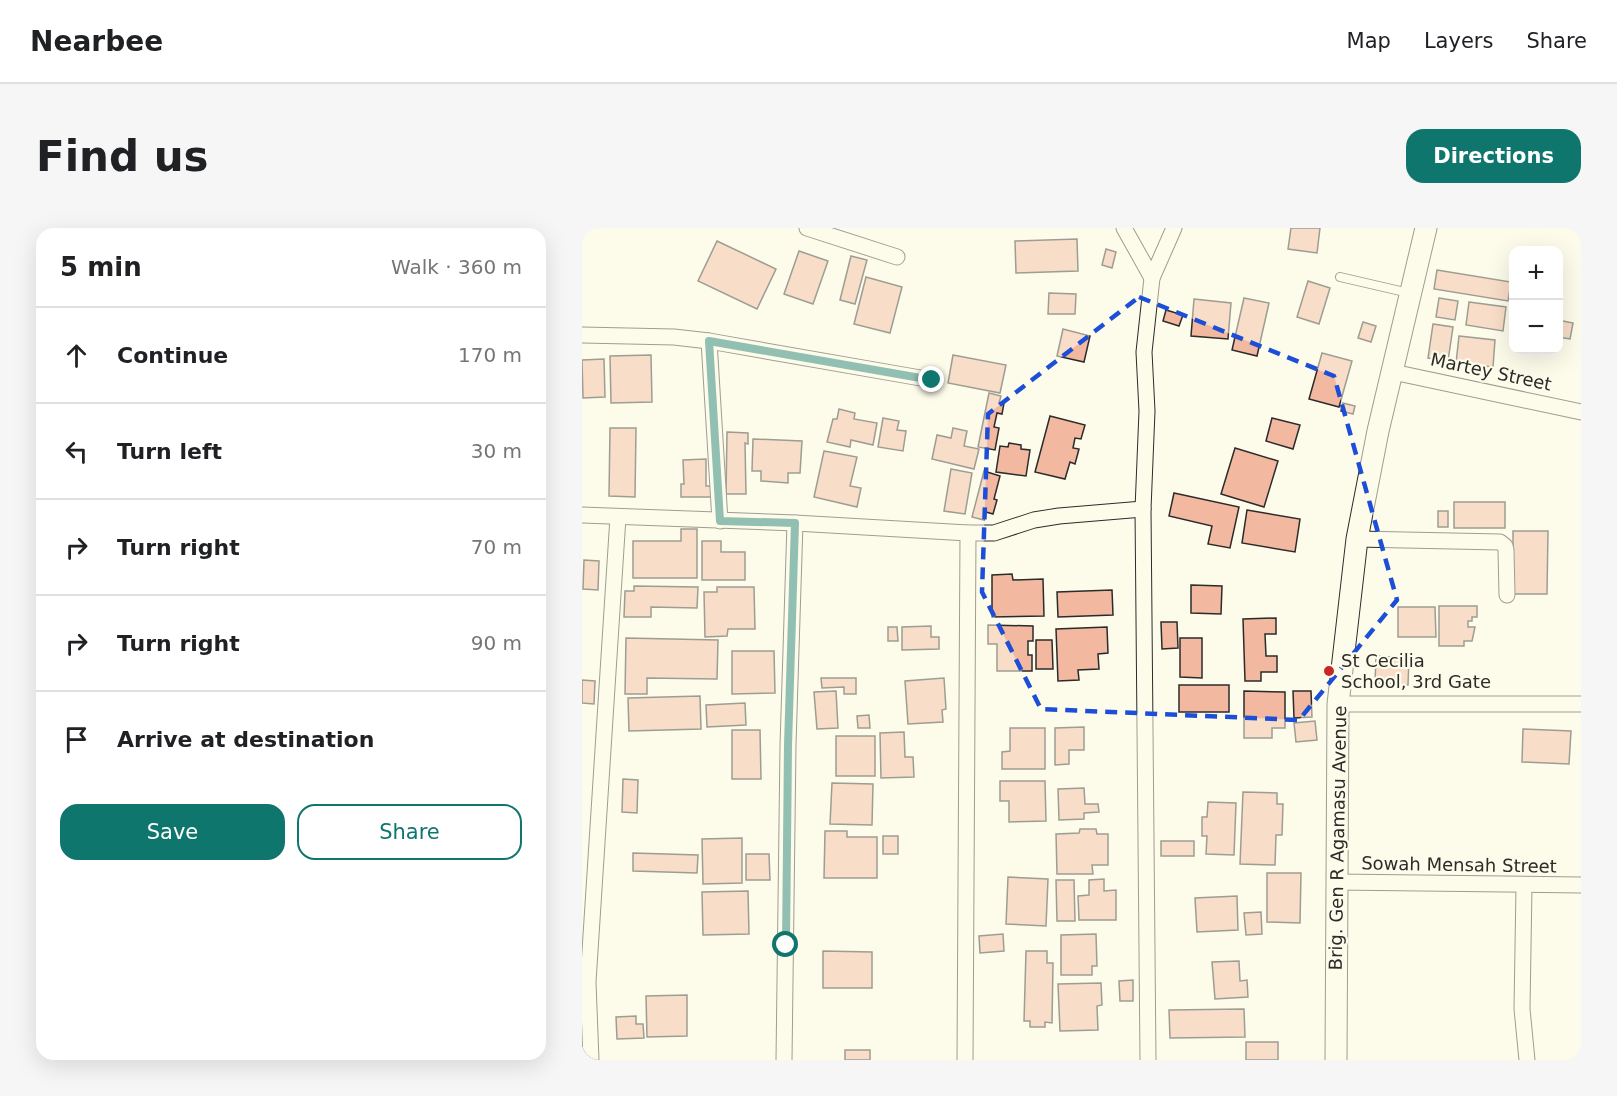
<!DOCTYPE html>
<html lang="en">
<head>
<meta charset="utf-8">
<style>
	:root { --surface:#fff; --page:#f6f6f6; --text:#202124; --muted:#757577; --line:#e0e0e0; --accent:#0f766e }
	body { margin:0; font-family:"DejaVu Sans",sans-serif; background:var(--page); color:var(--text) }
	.controls { position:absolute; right:18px; top:18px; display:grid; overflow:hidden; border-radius:12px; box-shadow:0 6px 24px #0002 }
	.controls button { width:54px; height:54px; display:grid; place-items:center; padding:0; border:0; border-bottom:2px solid var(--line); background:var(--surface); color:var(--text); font:30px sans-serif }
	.stop { position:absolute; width:18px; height:18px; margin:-14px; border:4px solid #0f766e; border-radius:50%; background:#fff }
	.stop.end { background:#0f766e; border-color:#fff; box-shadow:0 2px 6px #0008 }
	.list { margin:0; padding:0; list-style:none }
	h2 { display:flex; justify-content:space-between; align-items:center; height:78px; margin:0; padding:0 24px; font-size:26px }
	h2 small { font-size:20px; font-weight:400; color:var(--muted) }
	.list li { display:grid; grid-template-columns:39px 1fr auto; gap:18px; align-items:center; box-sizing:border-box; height:96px; padding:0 24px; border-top:2px solid var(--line) }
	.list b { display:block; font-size:22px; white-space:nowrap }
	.list em { font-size:20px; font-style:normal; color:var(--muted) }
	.actions { display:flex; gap:12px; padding:18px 24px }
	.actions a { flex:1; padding:14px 0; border:2px solid var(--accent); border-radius:18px; text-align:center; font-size:21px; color:var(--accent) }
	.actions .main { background:var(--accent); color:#fff }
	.icon { flex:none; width:33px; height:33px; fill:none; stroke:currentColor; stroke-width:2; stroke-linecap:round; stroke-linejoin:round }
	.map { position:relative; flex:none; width:999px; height:832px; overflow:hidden; border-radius:18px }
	header { display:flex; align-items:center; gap:36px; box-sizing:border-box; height:84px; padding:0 30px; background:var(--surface); border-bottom:2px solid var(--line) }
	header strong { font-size:28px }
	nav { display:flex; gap:33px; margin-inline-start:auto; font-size:21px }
	.intro { display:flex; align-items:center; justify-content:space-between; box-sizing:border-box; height:144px; padding:0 36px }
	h1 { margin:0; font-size:42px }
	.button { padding:15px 27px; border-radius:18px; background:var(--accent); color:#fff; font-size:21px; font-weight:700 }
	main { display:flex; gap:36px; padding:0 36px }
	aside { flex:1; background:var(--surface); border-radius:18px; box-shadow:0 6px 24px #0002 }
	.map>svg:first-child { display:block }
	.building { fill:#f2b8a0; stroke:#2b2b2b; stroke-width:1.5 }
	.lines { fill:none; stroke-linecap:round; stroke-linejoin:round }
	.lane-casing { stroke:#2b2b2b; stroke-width:10 }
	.street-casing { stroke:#2b2b2b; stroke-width:17 }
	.secondary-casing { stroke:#2b2b2b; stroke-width:23 }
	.lane { stroke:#fdfbea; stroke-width:8 }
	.street { stroke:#fdfbea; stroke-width:15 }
	.secondary { stroke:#fdfbea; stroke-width:21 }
	.route { stroke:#0f766e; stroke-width:8 }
	.marked { fill:none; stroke:#1d4ed8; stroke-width:4.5; stroke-dasharray:12 8; stroke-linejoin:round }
	.poi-dot { fill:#c62828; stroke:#fdfbea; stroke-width:2 }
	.labels { text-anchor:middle; stroke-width:4.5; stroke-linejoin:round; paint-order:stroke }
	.street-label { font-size:18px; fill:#2b2b2b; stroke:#fdfbea }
	.poi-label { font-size:18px; fill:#2b2b2b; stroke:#fdfbea; text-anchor:start }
</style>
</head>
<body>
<header>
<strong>Nearbee</strong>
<nav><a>Map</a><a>Layers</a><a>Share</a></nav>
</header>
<div class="intro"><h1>Find us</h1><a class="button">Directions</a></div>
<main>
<aside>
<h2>5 min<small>Walk · 360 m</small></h2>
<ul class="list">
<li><svg class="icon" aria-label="ahead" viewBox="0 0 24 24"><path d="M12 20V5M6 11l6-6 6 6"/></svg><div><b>Continue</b></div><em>170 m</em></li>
<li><svg class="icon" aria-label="left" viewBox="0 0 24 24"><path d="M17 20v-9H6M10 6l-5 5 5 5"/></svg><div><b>Turn left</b></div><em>30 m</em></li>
<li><svg class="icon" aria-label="right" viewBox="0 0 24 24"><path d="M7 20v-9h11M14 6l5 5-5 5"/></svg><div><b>Turn right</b></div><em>70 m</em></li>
<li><svg class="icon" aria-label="right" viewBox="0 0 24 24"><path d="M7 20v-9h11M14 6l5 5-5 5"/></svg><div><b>Turn right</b></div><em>90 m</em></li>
<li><svg class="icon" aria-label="arrive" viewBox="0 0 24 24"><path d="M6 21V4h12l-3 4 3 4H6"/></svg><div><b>Arrive at destination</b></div></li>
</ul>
<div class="actions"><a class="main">Save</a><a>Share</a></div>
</aside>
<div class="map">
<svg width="999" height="832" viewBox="0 0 999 832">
	<rect width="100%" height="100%" fill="#fdfbea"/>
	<g class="building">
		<path d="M709,0H738L735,25L706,21Z"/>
		<path d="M495,11L496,43L434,45L433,13Z"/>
		<path d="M135,13L194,41L175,81L116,53Z"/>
		<path d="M524,21L534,24L530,40L520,37Z"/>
		<path d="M217,23L246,33L231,76L202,66Z"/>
		<path d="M269,28L285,32L273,76L258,72Z"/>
		<path d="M855,42L929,54L926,73L852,61Z"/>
		<path d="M284,49L320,59L308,105L272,96Z"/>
		<path d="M726,53L748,60L737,96L715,89Z"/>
		<path d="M467,65L494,66L493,86H466Z"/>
		<path d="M662,70L687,75L675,128L650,122Z"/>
		<path d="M857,70L876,73L873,92L854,89Z"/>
		<path d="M612,71L649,75L646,111L609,108Z"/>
		<path d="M887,74L924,79L921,103L884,97Z"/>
		<path d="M584,82L601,87L597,98L581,93Z"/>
		<path d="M976,92L991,95L988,111L976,109Z"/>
		<path d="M781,94L794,98L789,114L776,110Z"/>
		<path d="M851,96L871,99L866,133L846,130Z"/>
		<path d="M481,101L508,108L502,134L475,128Z"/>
		<path d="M877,108L913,112L911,139L874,135Z"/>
		<path d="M740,125L770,133L757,179L727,171Z"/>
		<path d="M69,127L70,174L29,175L28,128Z"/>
		<path d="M371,127L424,137L418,165L366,155Z"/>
		<path d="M22,131L23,169L1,170L0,132Z"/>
		<path d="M407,165L419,168L417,175H422L420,186L415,185L412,199L417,200L413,222L396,219Z"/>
		<path d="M761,175L773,178L771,186L759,183Z"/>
		<path d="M257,181L273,185L272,191L295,195L291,217L269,212L268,219L245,214L251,191H255Z"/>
		<path d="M468,188L503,197L499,211L493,210L491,220L497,221L493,236L488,234L483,251L453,244Z"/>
		<path d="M301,190L317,193L315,202L324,203L321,223L296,219Z"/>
		<path d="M690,190L718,197L711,221L684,213Z"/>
		<path d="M28,200H54L53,269L27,268Z"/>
		<path d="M371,200L385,203L382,218L397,221L392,241L350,231L355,207L369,210Z"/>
		<path d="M145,204L166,205V216L163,215L164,266H144Z"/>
		<path d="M171,211L220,213L218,245H206V255L179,253V243H170Z"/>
		<path d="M427,215L439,217V221L448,222L444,248L414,244L418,218L426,219Z"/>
		<path d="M653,220L696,233L682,279L639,266Z"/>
		<path d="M242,223L275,229L268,258L279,260L275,279L232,269Z"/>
		<path d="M124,231V258H129V269H99V256H102L101,232Z"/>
		<path d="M369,241L390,245L383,286L362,283Z"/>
		<path d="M402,243L418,248L412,271L415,272L411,286L404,284L402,292L390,289Z"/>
		<path d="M592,265L657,279L648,320L626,316L630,298L587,288Z"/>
		<rect x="872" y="274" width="51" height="26"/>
		<path d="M665,282L718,291L713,324L660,315Z"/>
		<rect x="856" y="283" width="10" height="16"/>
		<path d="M99,301H115V350H51V313H99Z"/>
		<path d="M931,303H966L965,366H931Z"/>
		<path d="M120,313H139V324H163V352H120Z"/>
		<path d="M2,332L17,333L16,362L1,361Z"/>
		<path d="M430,346L431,352L461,351L462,388L410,389V347Z"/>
		<path d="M609,357L640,358L639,386L609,385Z"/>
		<path d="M52,358L116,359L115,380L69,379V389H42L43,363H52Z"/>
		<path d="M135,359H172L173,401H146L145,408L123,409L122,364H135Z"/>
		<path d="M530,362L531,387L476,389L475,364Z"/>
		<path d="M857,378H895V389H890V393H886V399H893L890,413H882V418H857Z"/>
		<path d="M816,379H853L854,409H816Z"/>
		<path d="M694,390V406H683L684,428H695V444H679V453H663L661,391Z"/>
		<path d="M579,394H595L596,420L580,421Z"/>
		<path d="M406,397L451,398V413H446V427H450V443H415V416H406Z"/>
		<path d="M349,398V409H357V421L320,422V399Z"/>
		<path d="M306,399H315L316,413H306Z"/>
		<path d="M525,399L526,425L516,426L517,441L496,442L497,452L476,453L474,401Z"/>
		<path d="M44,410L136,412L135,451L65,450V466H43Z"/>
		<path d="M598,410H620V450L598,449Z"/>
		<path d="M454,412H470L471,441H454Z"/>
		<path d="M150,423H192L193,465L150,466Z"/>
		<path d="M794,428L827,430L826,457L793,455Z"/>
		<path d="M239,450H274V466H262V459L240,460Z"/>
		<path d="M362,450L364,481L360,482L361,494L326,496L323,453Z"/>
		<path d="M0,452L13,453L12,476L0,475Z"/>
		<rect x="597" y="457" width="50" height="27"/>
		<path d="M254,463L256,500L235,501L232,464Z"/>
		<path d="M662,463L703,464V500H690V510H662Z"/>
		<path d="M711,463H729L730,489L712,490Z"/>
		<path d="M118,468L119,501L47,503L46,470Z"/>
		<path d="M163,475L164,497L125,499L124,477Z"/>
		<path d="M287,487L288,500H276L275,488Z"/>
		<path d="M733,493L735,512L714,514L712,495Z"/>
		<path d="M502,499V522H487V536L473,537V500Z"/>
		<path d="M428,500H463V541H420V524L428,523Z"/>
		<path d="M941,501L989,503L987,536L940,534Z"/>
		<path d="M150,502H178L179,551H150Z"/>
		<path d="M322,504L323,529H331L332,549L299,550L298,505Z"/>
		<rect x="254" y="508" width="39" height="40"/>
		<path d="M41,551L56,552L55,585L40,584Z"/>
		<path d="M418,553H463L464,593L427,594V573H418Z"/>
		<path d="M250,555L291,556L290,597L248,596Z"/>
		<path d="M502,560L503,576H516L517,584L502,585V591L477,592L476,561Z"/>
		<path d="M661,564L695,565V576H701L700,607H694L693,637L658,636Z"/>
		<path d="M626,574L654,575L652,627L624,626L625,608H620V589H625Z"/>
		<path d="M498,601H514L515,606H526V637H510L511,646H475L474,606L497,605Z"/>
		<path d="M243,603H265V609H295V650H242Z"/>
		<rect x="301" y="608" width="15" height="18"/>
		<path d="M160,610V655L121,656L120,611Z"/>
		<rect x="579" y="613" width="33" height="15"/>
		<path d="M51,625L116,627L115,645L51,643Z"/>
		<path d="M164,626H187L188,652H164Z"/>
		<path d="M685,645H719L718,695L685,694Z"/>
		<path d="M426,649L466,651L464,698L424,696Z"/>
		<path d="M522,651V663L534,662V692H497L496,668L507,667V652Z"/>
		<path d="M474,652H492L493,693H475Z"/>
		<path d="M166,663L167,706L121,707L120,664Z"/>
		<path d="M655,668L656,702L615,704L613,670Z"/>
		<path d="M679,684L680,706L664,707L662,685Z"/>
		<path d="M421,706L422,723L398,725L397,708Z"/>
		<path d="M514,706L515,738H510V747H479V707Z"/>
		<path d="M241,723L290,724V760H241Z"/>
		<path d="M444,723H465V735H471L470,795L463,794V799H448V793H442Z"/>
		<path d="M657,733L658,753L665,752L666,769L633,771L630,734Z"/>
		<path d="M551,752V773H538L537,753Z"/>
		<path d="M519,755L520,777L515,778L516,802L478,803L476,756Z"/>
		<path d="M105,767V808L65,809L64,768Z"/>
		<path d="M662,781L663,809L588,810L587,782Z"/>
		<path d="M54,788V796H61L62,810L35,811L34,789Z"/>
		<rect x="664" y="814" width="32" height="18"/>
		<rect x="263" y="822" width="25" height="10"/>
	</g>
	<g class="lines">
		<defs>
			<path id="lane" d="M758,49L827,65"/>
			<g id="street">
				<path d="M225,0L315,29"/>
				<path d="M542,0L570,50"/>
				<path d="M0,107L92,109L127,113L350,152"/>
				<path d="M127,113L138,293"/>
				<path d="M811,144L999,184"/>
				<path d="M0,287L213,295L386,305H412L452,292L477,288L561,281"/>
				<path d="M775,311L918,314L923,318L924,322L925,367"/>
				<path d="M756,476H999"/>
				<path d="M754,654L999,657"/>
				<path d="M942,658L940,781L945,832"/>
				<path d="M9,832L6,754L36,289"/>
				<path d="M202,832L206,517L213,295"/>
				<path d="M383,832L386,305"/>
				<path d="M566,832L561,281L565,183L562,124L570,50L592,0"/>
			</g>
			<path id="secondary" d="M754,832L756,476L775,311L796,203L844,0"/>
		</defs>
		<use href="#lane" class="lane-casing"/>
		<use href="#street" class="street-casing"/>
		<use href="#secondary" class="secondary-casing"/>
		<use href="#lane" class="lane"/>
		<use href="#street" class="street"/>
		<use href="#secondary" class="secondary"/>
	</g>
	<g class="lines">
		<path class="route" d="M204,717L206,517L213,295L138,293L127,113L350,152"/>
	</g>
	<path d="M0 0H999V832H0ZM557,69L752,148L815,372L717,492L459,481L400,364L406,186Z" fill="#fdfbea" fill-opacity=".55" fill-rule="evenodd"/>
	<path class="marked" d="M557,69L752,148L815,372L717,492L459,481L400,364L406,186Z"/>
	<circle class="poi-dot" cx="747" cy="443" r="6"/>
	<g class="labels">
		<g class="street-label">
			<text transform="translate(909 144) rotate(12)" y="6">Martey Street</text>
			<text transform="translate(756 610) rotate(-89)" y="6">Brig. Gen R Agamasu Avenue</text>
			<text transform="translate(877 637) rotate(1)" y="6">Sowah Mensah Street</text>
		</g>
		<g class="poi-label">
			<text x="759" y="439">St Cecilia<tspan x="759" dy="21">School, 3rd Gate</tspan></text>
		</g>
	</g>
</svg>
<div class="controls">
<button>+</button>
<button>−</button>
</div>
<div class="stop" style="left:204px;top:717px"></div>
<div class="stop end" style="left:350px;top:152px"></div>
</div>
</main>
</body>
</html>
